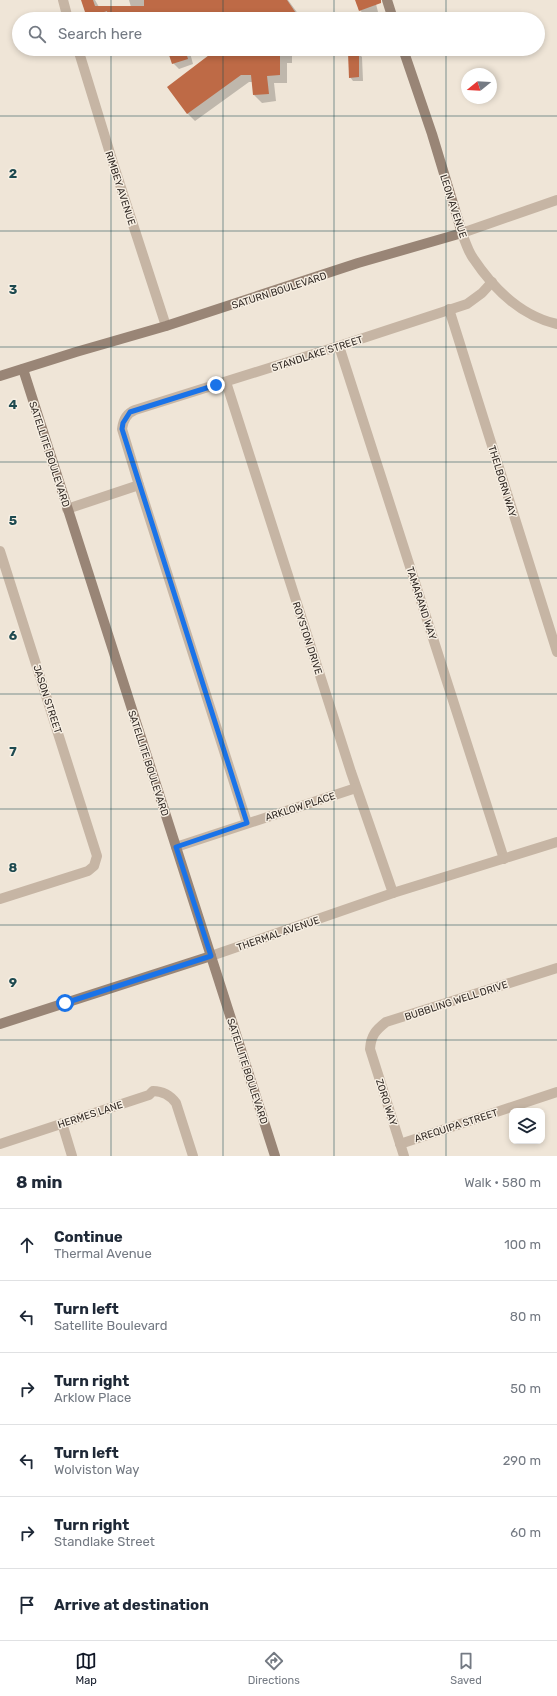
<!DOCTYPE html>
<html lang="en">
<head>
<meta charset="utf-8">
<style>
	:root { --surface:#fff; --page:#f6f6f7; --text:#1f2937; --muted:#747a83; --line:#e0e1e3; --accent:#111827 }
	body { margin:0; font-family:Rubik,sans-serif; background:var(--page); color:var(--text) }
	.controls { position:absolute; right:12px; bottom:12px; display:grid; overflow:hidden; border-radius:8px; box-shadow:0 2px 6px #0003 }
	.controls button { width:36px; height:36px; display:grid; place-items:center; padding:0; border:0; border-bottom:1px solid var(--line); background:var(--surface); color:var(--text); font:20px sans-serif }
	.compass { position:absolute; left:461px; top:68px; width:36px; height:36px; border-radius:50%; background:var(--surface); box-shadow:0 2px 6px #0003; rotate:252deg }
	.stop { position:absolute; width:12px; height:12px; margin:-9px; border:3px solid #1a73e8; border-radius:50%; background:#fff }
	.stop.end { background:#1a73e8; border-color:#fff; box-shadow:0 1px 4px #0008 }
	.list { margin:0; padding:0; list-style:none }
	h2 { display:flex; justify-content:space-between; align-items:center; height:52px; margin:0; padding:0 16px; font-size:17px }
	h2 small { font-size:13px; font-weight:400; color:var(--muted) }
	.list li { display:grid; grid-template-columns:26px 1fr auto; gap:12px; align-items:center; box-sizing:border-box; height:72px; padding:0 16px; border-top:1px solid var(--line) }
	.list b { display:block; font-size:15px; white-space:nowrap }
	.list p { margin:0; font-size:13px; white-space:nowrap; color:var(--muted) }
	.list em { font-size:13px; font-style:normal; color:var(--muted) }
	.icon { flex:none; width:22px; height:22px; fill:none; stroke:currentColor; stroke-width:2; stroke-linecap:round; stroke-linejoin:round }
	.map { position:relative; flex:none; width:557px; height:1156px; overflow:hidden }
	.search { position:absolute; background:var(--surface); box-shadow:0 2px 6px #0003; left:12px; right:12px; top:12px; height:44px; display:flex; align-items:center; gap:10px; box-sizing:border-box; padding:0 14px; border-radius:22px; color:var(--muted); font-size:15px }
	.sheet { height:484px; background:var(--surface) }
	nav { display:flex; justify-content:space-around; align-items:center; box-sizing:border-box; height:56px; border-top:1px solid var(--line); background:var(--surface); font-size:11px; color:var(--muted) }
	nav a { display:grid; justify-items:center; gap:2px }
	nav .on { color:var(--accent) }
	.map>svg:first-child { display:block }
	.shadow { fill:#0003 }
	.building { fill:#be6a46 }
	.lines { fill:none; stroke-linecap:round; stroke-linejoin:round }
	.street { stroke:#c6b5a4; stroke-width:10 }
	.secondary { stroke:#998576; stroke-width:10 }
	.route { stroke:#1a73e8; stroke-width:5 }
	.grid { fill:none; stroke:#1e4a50; stroke-width:1; stroke-opacity:0.55 }
	.labels { text-anchor:middle; stroke-width:3; stroke-linejoin:round; paint-order:stroke }
	.street-label { font-size:10px; fill:#322a25; stroke:#f7efe3 }
	.grid-label { font-size:13px; text-anchor:middle; font-weight:bold; fill:#1e4a50; stroke:#f7efe3; stroke-width:3; stroke-linejoin:round; paint-order:stroke }
</style>
</head>
<body>
<div class="map">
<svg width="557" height="1156" viewBox="0 0 557 1156">
	<rect width="100%" height="100%" fill="#efe5d7"/>
	<g class="shadow">
		<path d="M82,0H95L99,7H131L129,0H144L149,13V0H288L299,15L304,19H90Z"/>
		<path d="M356,0H375L378,12L365,16L360,10Z"/>
		<path d="M169,49H189L193,64L179,69L173,63Z"/>
		<path d="M217,49H292V63H287V83H274L276,101L262,103L254,95L253,82H249L195,121L187,113Z"/>
		<path d="M358,53L362,57L363,81H353L350,77Z"/>
	</g>
	<g class="building">
		<path d="M81,0H93L95,6H144V0H287L300,19L108,18L107,11L87,18Z"/>
		<path d="M355,0H381V3L359,11Z"/>
		<path d="M167,49H185L188,59L172,64Z"/>
		<path d="M217,49H280V75L267,76L269,94L253,95L251,75H241L187,114L167,87Z"/>
		<path d="M359,52V77L349,78L348,53Z"/>
	</g>
	<g class="lines">
		<g class="street">
			<path d="M63,0L68,19"/>
			<path d="M78,49L113,163L166,326"/>
			<path d="M557,200L462,233C465,241 468,251 473,258C493,288 521,316 557,324"/>
			<path d="M449,309L557,652"/>
			<path d="M339,346L504,859"/>
			<path d="M226,382L351,772L393,893"/>
			<path d="M67,509L139,485"/>
			<path d="M0,551L97,856L94,866L88,871L0,899"/>
			<path d="M247,823L139,485L122,429C123,421 127,413 135,410L339,346L467,304L482,293L492,282"/>
			<path d="M176,847L356,788"/>
			<path d="M211,956L393,893L557,842"/>
			<path d="M62,1123L72,1156"/>
			<path d="M0,1144L149,1095L153,1091C163,1091 170,1095 176,1103L193,1156"/>
			<path d="M400,1144L557,1092"/>
			<path d="M404,1156L370,1049C371,1035 376,1030 386,1022L557,968"/>
		</g>
		<g class="secondary">
			<path d="M387,0L393,19"/>
			<path d="M23,369L275,1156"/>
			<path d="M0,376L76,352L166,326L358,263L462,233L432,134L403,49"/>
			<path d="M0,1024L211,956"/>
		</g>
	</g>
	<g class="lines">
		<path class="route" d="M65,1003L211,956L176,847L247,823L122,429L123,423L130,412L216,385"/>
	</g>
	<path class="grid" d="M111,0V19M223,0V19M334,0V19M446,0V19M111,49V1156M223,49V1156M334,49V1156M446,49V1156M0,116H557M0,231H557M0,347H557M0,462H557M0,578H557M0,694H557M0,809H557M0,925H557M0,1040H557"/>
	<g class="labels">
		<g class="street-label">
			<text transform="translate(121 188) rotate(72)" y="4">RIMBEY AVENUE</text>
			<text transform="translate(454 206) rotate(72)" y="4">LEON AVENUE</text>
			<text transform="translate(279 290) rotate(-18)" y="4">SATURN BOULEVARD</text>
			<text transform="translate(317 353) rotate(-18)" y="4">STANDLAKE STREET</text>
			<text transform="translate(50 454) rotate(72)" y="4">SATELLITE BOULEVARD</text>
			<text transform="translate(503 481) rotate(73)" y="4">THELBORN WAY</text>
			<text transform="translate(422 603) rotate(72)" y="4">TAMARAND WAY</text>
			<text transform="translate(308 638) rotate(72)" y="4">ROYSTON DRIVE</text>
			<text transform="translate(48 699) rotate(72)" y="4">JASON STREET</text>
			<text transform="translate(149 763) rotate(72)" y="4">SATELLITE BOULEVARD</text>
			<text transform="translate(300 806) rotate(-18)" y="4">ARKLOW PLACE</text>
			<text transform="translate(278 933) rotate(-19)" y="4">THERMAL AVENUE</text>
			<text transform="translate(456 1000) rotate(-18)" y="4">BUBBLING WELL DRIVE</text>
			<text transform="translate(248 1071) rotate(72)" y="4">SATELLITE BOULEVARD</text>
			<text transform="translate(387 1102) rotate(72)" y="4">ZORO WAY</text>
			<text transform="translate(90 1114) rotate(-18)" y="4">HERMES LANE</text>
			<text transform="translate(456 1125) rotate(-18)" y="4">AREQUIPA STREET</text>
		</g>
	</g>
	<g class="grid-label">
		<text x="13" y="178">2</text>
		<text x="13" y="294">3</text>
		<text x="13" y="409">4</text>
		<text x="13" y="525">5</text>
		<text x="13" y="640">6</text>
		<text x="13" y="756">7</text>
		<text x="13" y="872">8</text>
		<text x="13" y="987">9</text>
	</g>
</svg>
<div class="controls">
<button><svg class="icon" aria-label="layers" viewBox="0 0 24 24"><path d="M12 4l9 5-9 5-9-5zM3 14l9 5 9-5"/></svg></button>
</div>
<svg class="compass" viewBox="-18 -18 36 36"><path d="M0-13l5 13h-10z" fill="#e53935"/><path d="M0 13l5-13h-10z" fill="#747a83"/></svg>
<div class="stop" style="left:65px;top:1003px"></div>
<div class="stop end" style="left:216px;top:385px"></div>
<div class="search"><svg class="icon" aria-label="search" viewBox="0 0 24 24"><circle cx="10" cy="10" r="6"/><path d="M15 15l6 6"/></svg>Search here</div>
</div>
<section class="sheet">
<h2>8 min<small>Walk · 580 m</small></h2>
<ul class="list">
<li><svg class="icon" aria-label="ahead" viewBox="0 0 24 24"><path d="M12 20V5M6 11l6-6 6 6"/></svg><div><b>Continue</b><p>Thermal Avenue</p></div><em>100 m</em></li>
<li><svg class="icon" aria-label="left" viewBox="0 0 24 24"><path d="M17 20v-9H6M10 6l-5 5 5 5"/></svg><div><b>Turn left</b><p>Satellite Boulevard</p></div><em>80 m</em></li>
<li><svg class="icon" aria-label="right" viewBox="0 0 24 24"><path d="M7 20v-9h11M14 6l5 5-5 5"/></svg><div><b>Turn right</b><p>Arklow Place</p></div><em>50 m</em></li>
<li><svg class="icon" aria-label="left" viewBox="0 0 24 24"><path d="M17 20v-9H6M10 6l-5 5 5 5"/></svg><div><b>Turn left</b><p>Wolviston Way</p></div><em>290 m</em></li>
<li><svg class="icon" aria-label="right" viewBox="0 0 24 24"><path d="M7 20v-9h11M14 6l5 5-5 5"/></svg><div><b>Turn right</b><p>Standlake Street</p></div><em>60 m</em></li>
<li><svg class="icon" aria-label="arrive" viewBox="0 0 24 24"><path d="M6 21V4h12l-3 4 3 4H6"/></svg><div><b>Arrive at destination</b></div></li>
</ul>
</section>
<nav>
<a class="on"><svg class="icon" aria-label="map" viewBox="0 0 24 24"><path d="M3 6l6-2 6 2 6-2v14l-6 2-6-2-6 2zM9 4v14M15 6v14"/></svg>Map</a>
<a><svg class="icon" aria-label="directions" viewBox="0 0 24 24"><path d="M12 3l9 9-9 9-9-9zM9 14v-3h6M13 9l2 2-2 2"/></svg>Directions</a>
<a><svg class="icon" aria-label="saved" viewBox="0 0 24 24"><path d="M7 4h10v16l-5-4-5 4z"/></svg>Saved</a>
</nav>
</body>
</html>
